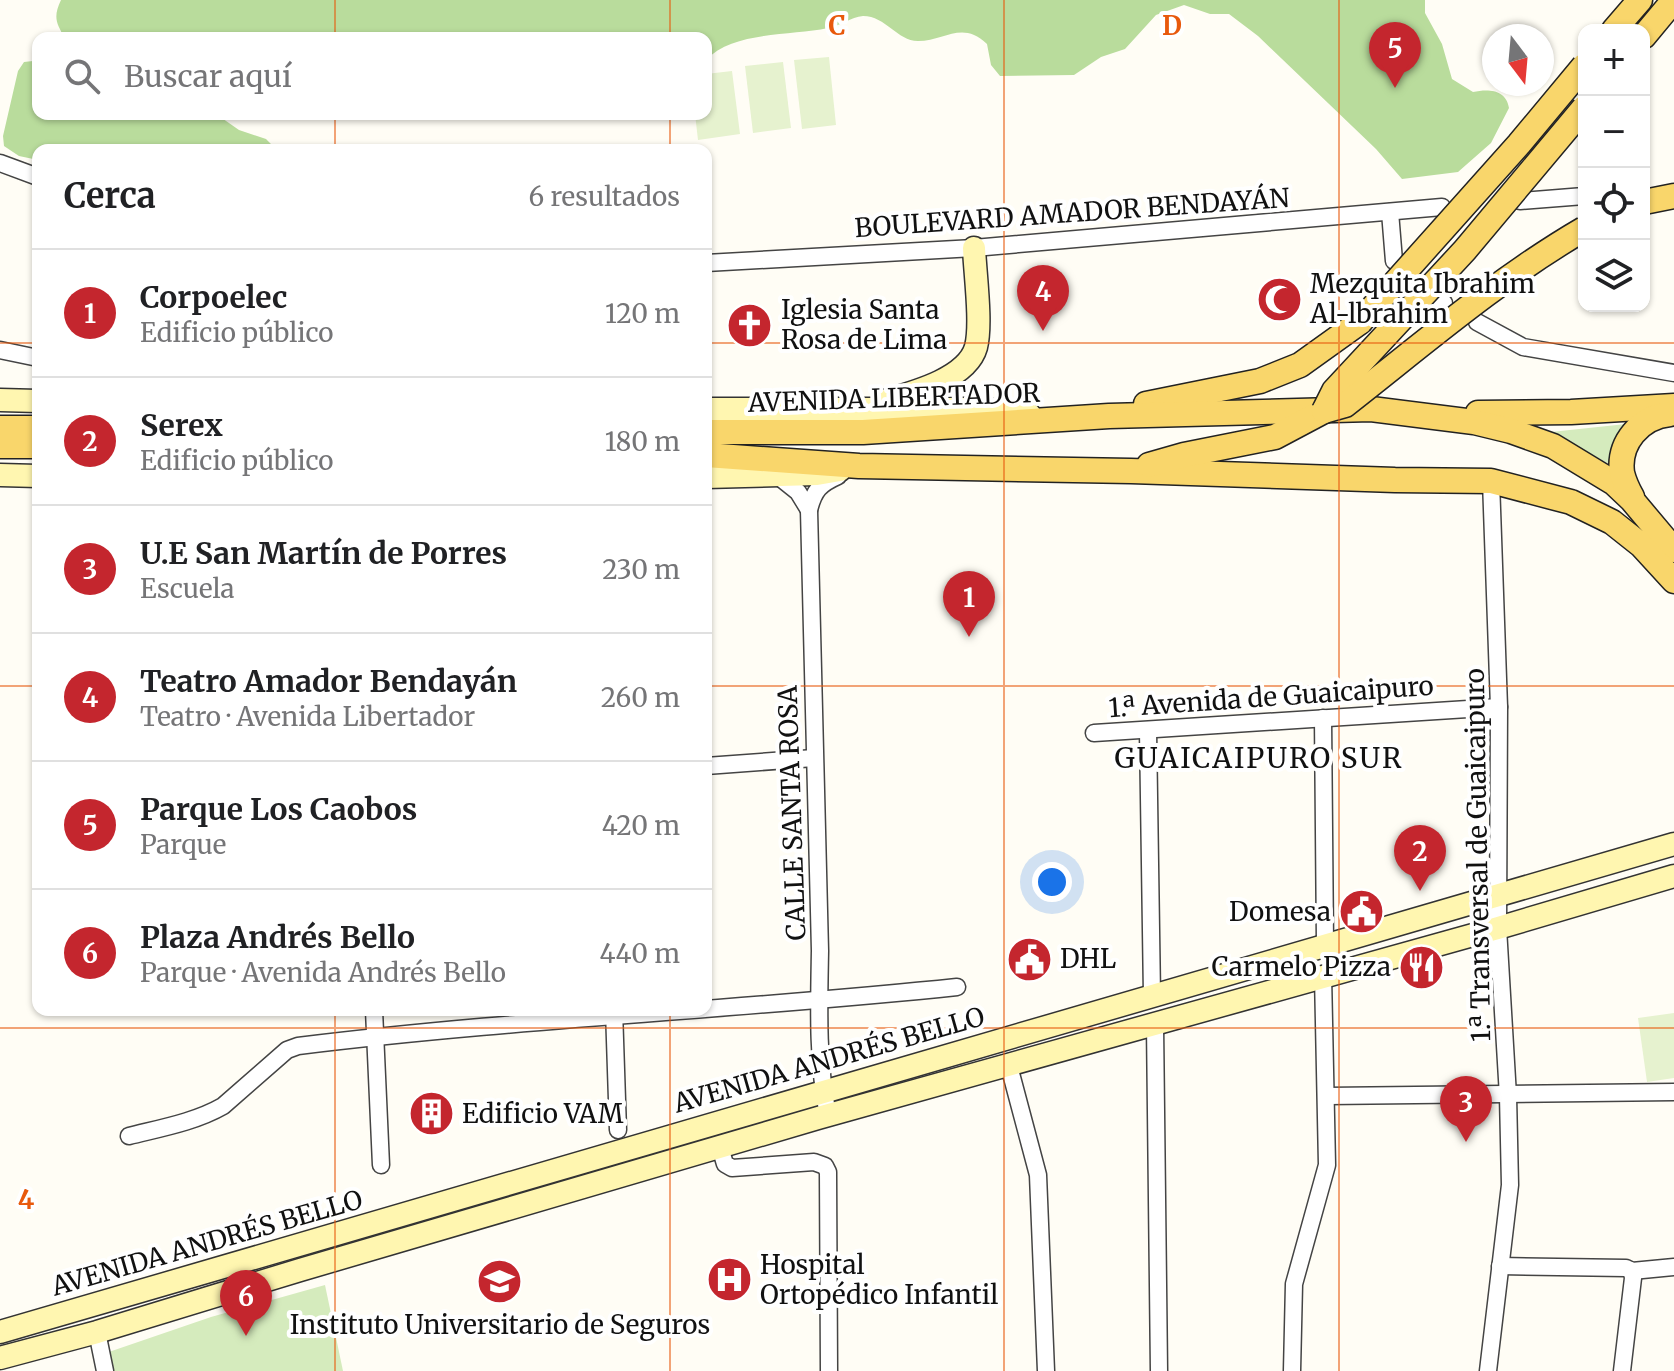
<!DOCTYPE html>
<html lang="es">
<head>
<meta charset="utf-8">
<style>
	:root { --surface:#fff; --page:#f2f2f2; --text:#202124; --muted:#757577; --line:#e0e0e0; --accent:#c4262e }
	body { margin:0; font-family:Merriweather,serif; background:var(--page); color:var(--text) }
	.controls { position:absolute; right:24px; top:24px; display:grid; overflow:hidden; border-radius:16px; box-shadow:0 2px 6px #0004 }
	.controls button { width:72px; height:72px; display:grid; place-items:center; padding:0; border:0; border-bottom:2px solid var(--line); background:var(--surface); color:var(--text); font:40px sans-serif }
	.compass { position:absolute; left:1482px; top:24px; width:72px; height:72px; border-radius:50%; background:var(--surface); box-shadow:0 2px 6px #0004; rotate:164deg }
	.you { position:absolute; left:1052px; top:882px; width:28px; height:28px; margin:-20px; border:6px solid #fff; border-radius:50%; background:#1a73e8; box-shadow:0 0 0 12px #1a73e833 }
	.badge { display:grid; place-items:center; width:52px; height:52px; border-radius:50%; background:var(--accent); color:#fff; font-size:26px; font-weight:700 }
	.pin { position:absolute; translate:-50% -66px; filter:drop-shadow(0 2px 4px #0008) }
	.pin::after { content:''; position:absolute; top:42px; width:28px; height:24px; background:inherit; clip-path:polygon(0 0,100% 0,50% 100%) }
	.list { margin:0; padding:0; list-style:none }
	h2 { display:flex; justify-content:space-between; align-items:center; height:104px; margin:0; padding:0 32px; font-size:34px }
	h2 small { font-size:26px; font-weight:400; color:var(--muted) }
	.list li { display:grid; grid-template-columns:52px 1fr auto; gap:24px; align-items:center; box-sizing:border-box; height:128px; padding:0 32px; border-top:2px solid var(--line) }
	.list b { display:block; font-size:30px; white-space:nowrap }
	.list p { margin:0; font-size:26px; white-space:nowrap; color:var(--muted) }
	.list em { font-size:26px; font-style:normal; color:var(--muted) }
	.icon { flex:none; width:44px; height:44px; fill:none; stroke:currentColor; stroke-width:2; stroke-linecap:round; stroke-linejoin:round }
	.map { position:relative; flex:none; width:1674px; height:1371px; overflow:hidden }
	.search { position:absolute; background:var(--surface); box-shadow:0 2px 6px #0004; left:32px; top:32px; width:680px; height:88px; display:flex; align-items:center; gap:20px; box-sizing:border-box; padding:0 28px; border-radius:16px; color:var(--muted); font-size:30px }
	.panel { position:absolute; background:var(--surface); box-shadow:0 2px 6px #0004; left:32px; top:144px; width:680px; height:872px; border-radius:16px }
	.map>svg:first-child { display:block }
	.green { fill:#d5ebbd }
	.forest { fill:#b9dc9c }
	.pitch { fill:#e6f2cf }
	.lines { fill:none; stroke-linecap:round; stroke-linejoin:round }
	.street-casing { stroke:#444; stroke-width:19 }
	.secondary-casing { stroke:#333; stroke-width:25 }
	.primary-casing { stroke:#222; stroke-width:27 }
	.street { stroke:#fff; stroke-width:16 }
	.secondary { stroke:#fff6b0; stroke-width:22 }
	.primary { stroke:#f9d66b; stroke-width:24 }
	.primary-bridge-casing { stroke:#222; stroke-width:27; stroke-linecap:butt }
	.primary-bridge { stroke:#f9d66b; stroke-width:24 }
	.grid { fill:none; stroke:#e8590c; stroke-width:2; stroke-opacity:0.55 }
	.labels { text-anchor:middle; stroke-width:8; stroke-linejoin:round; paint-order:stroke }
	.street-label { font-size:26px; fill:#111; stroke:#fff }
	.poi-label { font-size:26px; fill:#111; stroke:#fff; text-anchor:start }
	.neighbourhood-label { font-size:28px; letter-spacing:2px; fill:#111; stroke:#fff }
	.grid-label { font-size:26px; text-anchor:middle; font-weight:bold; fill:#e8590c; stroke:#fff; stroke-width:8; stroke-linejoin:round; paint-order:stroke }
</style>
</head>
<body>
<div class="map">
<svg width="1674" height="1371" viewBox="0 0 1674 1371">
	<rect width="100%" height="100%" fill="#fffdf5"/>
	<g class="green">
		<path d="M1626,424L1614,443L1611,465L1551,432Z"/>
		<path d="M325,1285L343,1371H105L103,1354L211,1317Z"/>
	</g>
	<g class="forest">
		<path d="M61,0H1425V13L1442,44L1452,79L1473,92C1488,89 1506,89 1509,108L1491,143L1458,172L1402,179L1376,149L1258,36L1229,14H1210L1184,5L1156,15L1125,49L1101,57L1074,75L1000,76L991,65L987,44C962,20 945,41 918,41C897,41 886,16 863,16C851,17 840,26 828,28C791,36 733,31 706,60V38H65C56,23 53,17 61,0Z"/>
		<path d="M33,61L38,62V114H216L239,130L266,139L277,150H38V160L19,156L4,146L3,136L18,71L24,62Z"/>
	</g>
	<g class="pitch">
		<path d="M829,57L836,125L802,129L794,60Z"/>
		<path d="M783,62L791,128L753,133L745,66Z"/>
		<path d="M732,71L740,134L698,140L695,114H706V74Z"/>
		<path d="M1674,1013V1078L1647,1082L1638,1018Z"/>
	</g>
	<g class="lines">
		<defs>
			<g id="street">
				<path d="M0,163L38,177"/>
				<path d="M1520,201L1584,196"/>
				<path d="M1390,212L1394,261"/>
				<path d="M706,263L974,248L1442,207"/>
				<path d="M1436,299L1444,303"/>
				<path d="M1477,322L1523,347L1674,373"/>
				<path d="M0,350L38,358"/>
				<path d="M778,476L798,492L809,510"/>
				<path d="M1323,718L1325,944"/>
				<path d="M1148,731L1152,996"/>
				<path d="M1094,733L1499,707"/>
				<path d="M706,766L814,758"/>
				<path d="M374,1010L381,1165"/>
				<path d="M614,1010L618,1130"/>
				<path d="M1155,1025L1159,1371"/>
				<path d="M1009,1066L1038,1175L1046,1371"/>
				<path d="M1327,1096L1674,1092"/>
				<path d="M828,1115C817,1062 819,1005 820,951L809,510C814,490 820,484 838,476"/>
				<path d="M129,1136C161,1128 195,1122 223,1106L287,1050L298,1046C517,1019 738,1010 957,987"/>
				<path d="M720,1147L725,1164L732,1168L814,1162L825,1166L828,1172L829,1371"/>
				<path d="M1500,1266L1626,1268L1632,1271L1674,1267"/>
				<path d="M97,1332L105,1371"/>
				<path d="M1292,1371L1294,1284L1327,1165L1323,975"/>
				<path d="M1488,1371L1510,1185L1508,1096L1498,928L1499,707L1491,481"/>
				<path d="M1622,1371L1633,1278L1632,1271"/>
			</g>
			<g id="secondary">
				<path d="M0,400L38,401"/>
				<path d="M884,401C912,393 967,379 976,347C982,324 975,273 974,248"/>
				<path d="M706,409H982L1030,415"/>
				<path d="M0,475L38,476"/>
				<path d="M706,477L817,474L840,470"/>
				<path d="M0,1332L1674,844"/>
				<path d="M0,1358L97,1332L300,1270L818,1118L1498,928L1674,876"/>
			</g>
			<g id="primary">
				<path d="M1614,30L1640,0"/>
				<path d="M1644,36L1674,0"/>
				<path d="M1644,202L1674,196"/>
				<path d="M1146,404L1260,381L1300,365L1360,322"/>
				<path d="M1478,413L1571,412L1674,406"/>
				<path d="M0,428H38"/>
				<path d="M706,432H863L1109,416L1371,409L1474,422L1511,431L1553,446L1614,483L1632,500L1674,550"/>
				<path d="M0,446H38"/>
				<path d="M706,455L859,466L1131,471L1395,480L1491,481L1571,502L1612,522L1641,545L1674,581"/>
				<path d="M1149,465L1184,455L1275,437L1324,411"/>
				<path d="M1632,497C1628,490 1624,481 1622,473C1618,443 1640,417 1670,414"/>
			</g>
		</defs>
		<use href="#street" class="street-casing"/>
		<use href="#secondary" class="secondary-casing"/>
		<use href="#primary" class="primary-casing"/>
		<use href="#street" class="street"/>
		<use href="#secondary" class="secondary"/>
		<use href="#primary" class="primary"/>
		<defs>
			<g id="primary-bridge">
				<path d="M1360,322L1519,144L1584,66"/>
				<path d="M1324,411L1334,391L1465,250L1584,108"/>
				<path d="M1324,411L1345,405C1423,344 1498,279 1584,229"/>
			</g>
		</defs>
		<use href="#primary-bridge" class="primary-bridge-casing"/>
		<use href="#primary-bridge" class="primary-bridge"/>
	</g>
	<path class="grid" d="M335,0V38M670,0V38M1004,0V1371M1339,0V1371M335,114V150M670,114V150M0,343H38M706,343H1674M0,686H38M706,686H1674M335,1010V1371M670,1010V1371M0,1028H1674"/>
	<defs>
		<symbol id="mosque-disc" viewBox="-11 -11 22 22"><circle r="9.5" fill="#c4262e" stroke="#fff"/><path d="M3.5-4.9A6 6 0 1 0 3.5 4.9A5 5 0 1 1 3.5-4.9Z" fill="#fff"/></symbol>
		<symbol id="church-disc" viewBox="-11 -11 22 22"><circle r="9.5" fill="#c4262e" stroke="#fff"/><path d="M-1.2-6h2.4v3.5h3.3v2.4h-3.3V6h-2.4V-.1h-3.3v-2.4h3.3Z" fill="#fff"/></symbol>
		<symbol id="civic-disc" viewBox="-11 -11 22 22"><circle r="9.5" fill="#c4262e" stroke="#fff"/><path d="M-.6-6.5H3V-4.5H.6V-3L4-1V1h2V6H-6V1h2V-1L-.6-3ZM-1.2 2.5V6h2.4V2.5Z" fill="#fff"/></symbol>
		<symbol id="restaurant-disc" viewBox="-11 -11 22 22"><circle r="9.5" fill="#c4262e" stroke="#fff"/><path d="M-5-6h1v4h1v-4h1v4h1v-4h1v5L-1.5 .5V6h-2V.5L-5-1ZM5-6V6H3V1.5H1.5Q1.5-4 5-6Z" fill="#fff"/></symbol>
		<symbol id="building-disc" viewBox="-11 -11 22 22"><circle r="9.5" fill="#c4262e" stroke="#fff"/><path d="M-4-6H4V6H1V3H-1V6H-4ZM-2.5-4.3h1.7v1.8h-1.7ZM.8-4.3h1.7v1.8H.8ZM-2.5-1h1.7V.8h-1.7ZM.8-1h1.7V.8H.8Z" fill="#fff"/></symbol>
		<symbol id="hospital-disc" viewBox="-11 -11 22 22"><circle r="9.5" fill="#c4262e" stroke="#fff"/><path d="M-5-5h3v3.5h4V-5h3V5h-3V1.5h-4V5h-3Z" fill="#fff"/></symbol>
		<symbol id="university-disc" viewBox="-11 -11 22 22"><circle r="9.5" fill="#c4262e" stroke="#fff"/><path d="M0-5L7-2L0 1L-7-2ZM-4 1L0 2.5L4 1V4Q0 6-4 4Z" fill="#fff"/></symbol>
	</defs>
	<g fill-rule="evenodd">
		<use href="#mosque-disc" x="1254" y="274" width="51" height="51"/>
		<use href="#church-disc" x="724" y="300" width="51" height="51"/>
		<use href="#civic-disc" x="1336" y="886" width="51" height="51"/>
		<use href="#civic-disc" x="1004" y="934" width="51" height="51"/>
		<use href="#restaurant-disc" x="1396" y="942" width="51" height="51"/>
		<use href="#building-disc" x="406" y="1088" width="51" height="51"/>
		<use href="#hospital-disc" x="704" y="1254" width="51" height="51"/>
		<use href="#university-disc" x="474" y="1256" width="51" height="51"/>
	</g>
	<g class="labels">
		<g class="street-label">
			<text transform="translate(1072 213) rotate(-4)" y="9">BOULEVARD AMADOR BENDAYÁN</text>
			<text transform="translate(894 398) rotate(-2)" y="9">AVENIDA LIBERTADOR</text>
			<text transform="translate(1271 697) rotate(-4)" y="9">1.ª Avenida de Guaicaipuro</text>
			<text transform="translate(792 813) rotate(-92)" y="9">CALLE SANTA ROSA</text>
			<text transform="translate(1478 855) rotate(-91)" y="9">1.ª Transversal de Guaicaipuro</text>
			<text transform="translate(829 1060) rotate(-16)" y="9">AVENIDA ANDRÉS BELLO</text>
			<text transform="translate(207 1243) rotate(-16)" y="9">AVENIDA ANDRÉS BELLO</text>
		</g>
		<g class="poi-label">
			<text x="1310" y="293">Mezquita Ibrahim<tspan x="1310" dy="30">Al-lbrahim</tspan></text>
			<text x="781" y="319">Iglesia Santa<tspan x="781" dy="30">Rosa de Lima</tspan></text>
			<text x="1331" y="921" text-anchor="end">Domesa</text>
			<text x="1060" y="968">DHL</text>
			<text x="1391" y="976" text-anchor="end">Carmelo Pizza</text>
			<text x="462" y="1123">Edificio VAM</text>
			<text x="760" y="1274">Hospital<tspan x="760" dy="30">Ortopédico Infantil</tspan></text>
			<text x="500" y="1334" text-anchor="middle">Instituto Universitario de Seguros</text>
		</g>
		<g class="neighbourhood-label">
			<text x="1259" y="768">GUAICAIPURO SUR</text>
		</g>
	</g>
	<g class="grid-label">
		<text x="837" y="35">C</text>
		<text x="1172" y="35">D</text>
		<text x="26" y="1209">4</text>
	</g>
</svg>
<div class="controls">
<button>+</button>
<button>−</button>
<button><svg class="icon" aria-label="locate" viewBox="0 0 24 24"><circle cx="12" cy="12" r="6"/><path d="M12 2v4M12 18v4M2 12h4M18 12h4"/></svg></button>
<button><svg class="icon" aria-label="layers" viewBox="0 0 24 24"><path d="M12 4l9 5-9 5-9-5zM3 14l9 5 9-5"/></svg></button>
</div>
<svg class="compass" viewBox="-18 -18 36 36"><path d="M0-13l5 13h-10z" fill="#e53935"/><path d="M0 13l5-13h-10z" fill="#757577"/></svg>
<div class="you"></div>
<div class="pin badge" style="left:969px;top:637px">1</div>
<div class="pin badge" style="left:1420px;top:891px">2</div>
<div class="pin badge" style="left:1466px;top:1142px">3</div>
<div class="pin badge" style="left:1043px;top:331px">4</div>
<div class="pin badge" style="left:1395px;top:88px">5</div>
<div class="pin badge" style="left:246px;top:1336px">6</div>
<div class="search"><svg class="icon" aria-label="search" viewBox="0 0 24 24"><circle cx="10" cy="10" r="6"/><path d="M15 15l6 6"/></svg>Buscar aquí</div>
<section class="panel">
<h2>Cerca<small>6 resultados</small></h2>
<ul class="list">
<li><span class="badge">1</span><div><b>Corpoelec</b><p>Edificio público</p></div><em>120 m</em></li>
<li><span class="badge">2</span><div><b>Serex</b><p>Edificio público</p></div><em>180 m</em></li>
<li><span class="badge">3</span><div><b>U.E San Martín de Porres</b><p>Escuela</p></div><em>230 m</em></li>
<li><span class="badge">4</span><div><b>Teatro Amador Bendayán</b><p>Teatro · Avenida Libertador</p></div><em>260 m</em></li>
<li><span class="badge">5</span><div><b>Parque Los Caobos</b><p>Parque</p></div><em>420 m</em></li>
<li><span class="badge">6</span><div><b>Plaza Andrés Bello</b><p>Parque · Avenida Andrés Bello</p></div><em>440 m</em></li>
</ul>
</section>
</div>
</body>
</html>
